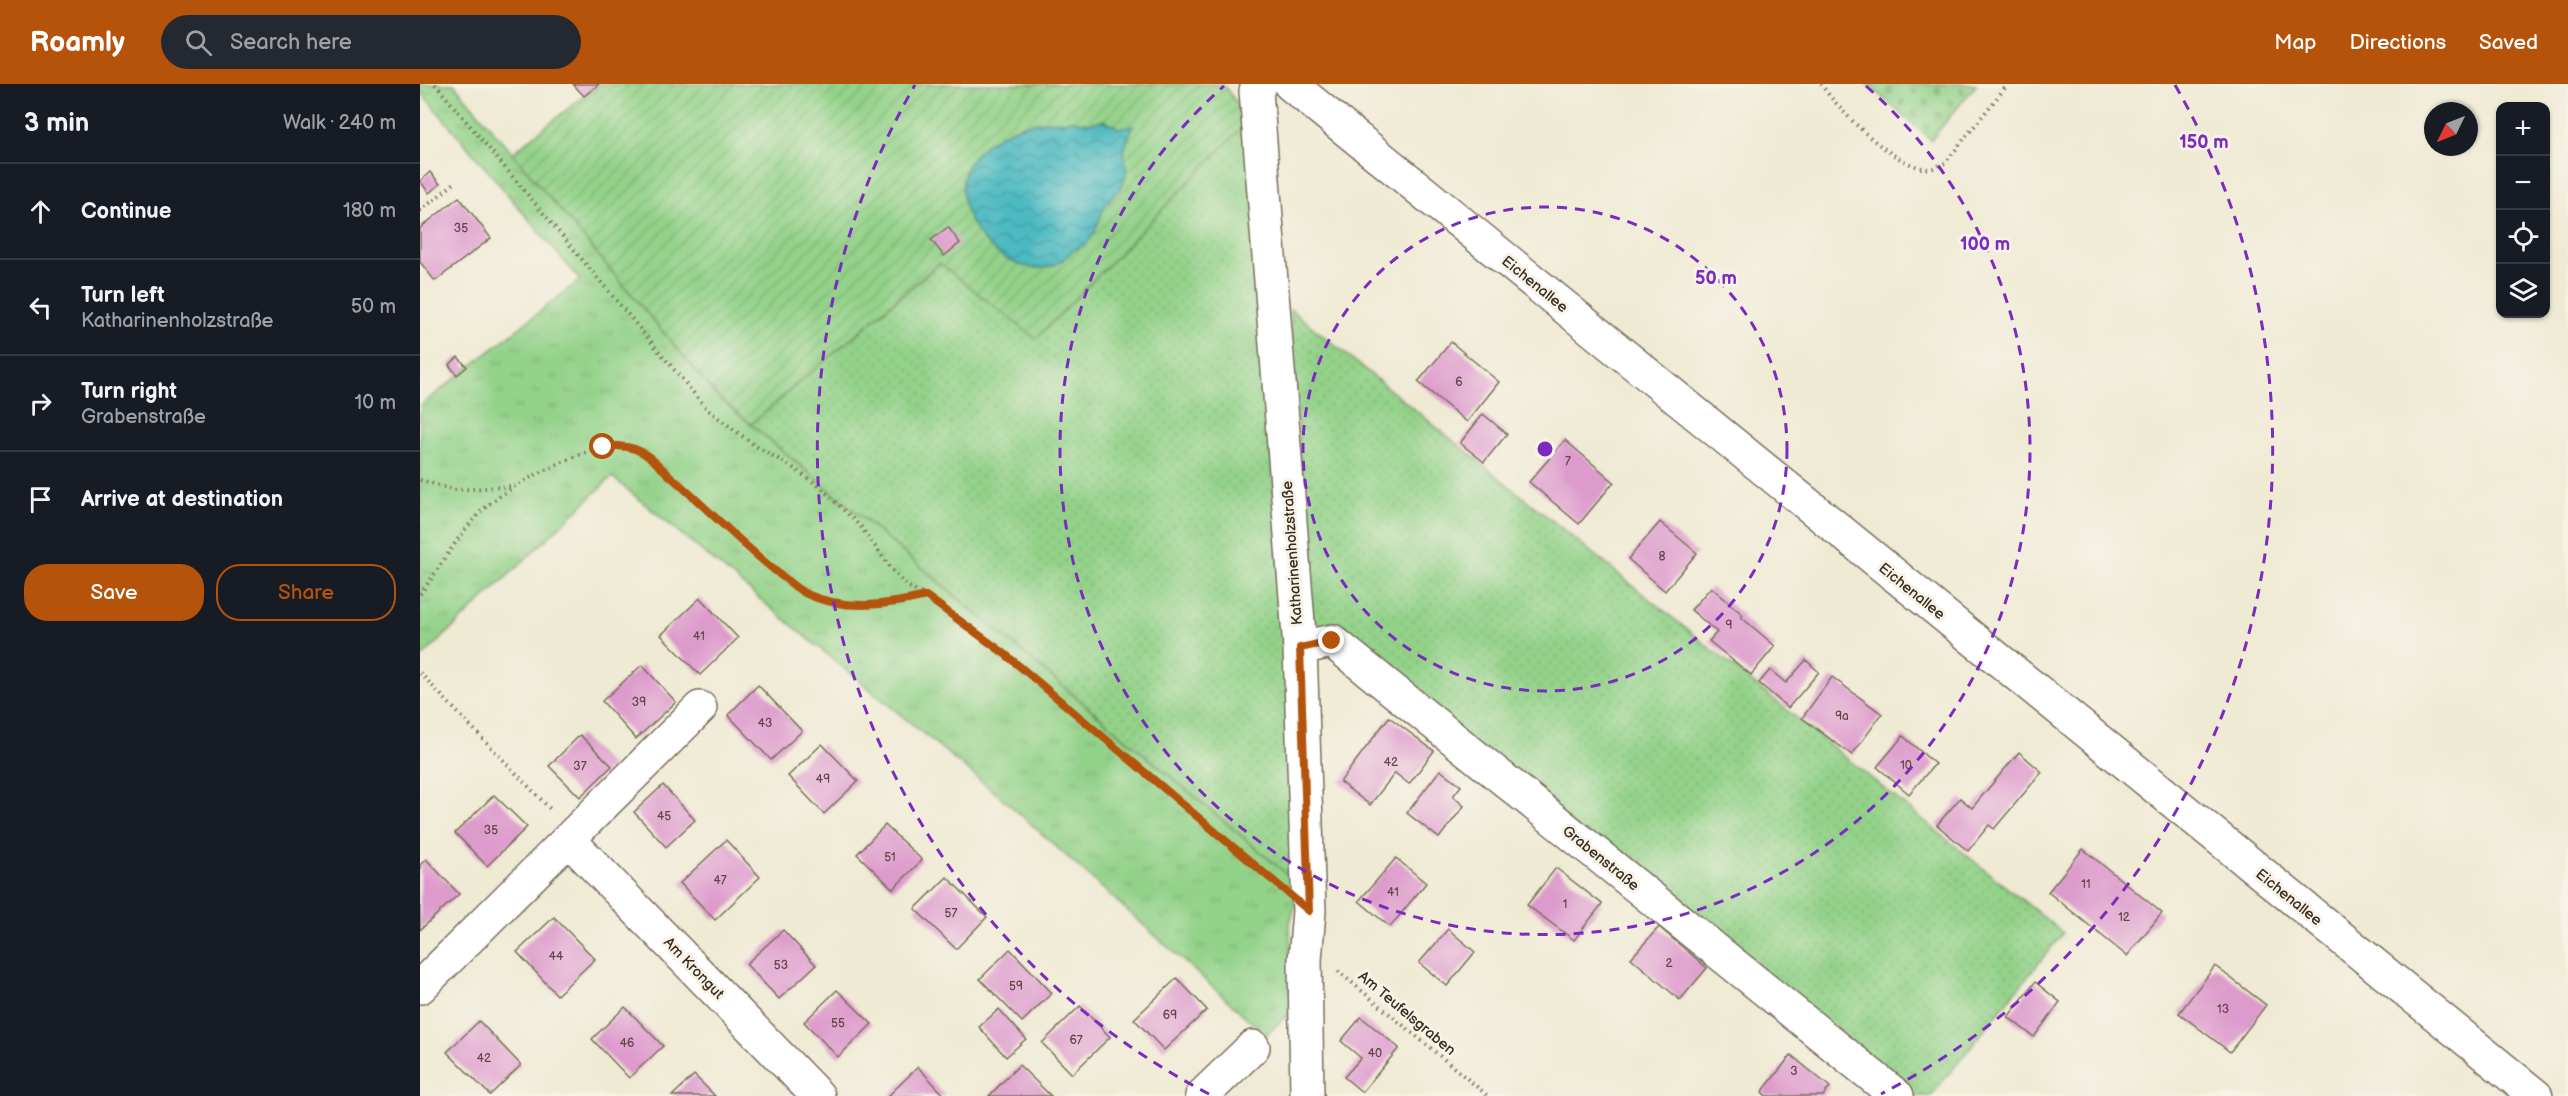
<!DOCTYPE html>
<html lang="en">
<head>
<meta charset="utf-8">
<style>
	:root { --surface:#171b24; --page:#242831; --text:#f1f3f6; --muted:#9ea1a6; --line:#363941; --accent:#b45309 }
	body { margin:0; font-family:"Balsamiq Sans",sans-serif; background:var(--page); color:var(--text) }
	.controls { position:absolute; right:18px; top:18px; display:grid; overflow:hidden; border-radius:12px; box-shadow:0 2px 4px #0004 }
	.controls button { width:54px; height:54px; display:grid; place-items:center; padding:0; border:0; border-bottom:2px solid var(--line); background:var(--surface); color:var(--text); font:30px sans-serif }
	.compass { position:absolute; left:2004px; top:18px; width:54px; height:54px; border-radius:50%; background:var(--surface); box-shadow:0 2px 4px #0004; rotate:227deg }
	.stop { position:absolute; width:18px; height:18px; margin:-14px; border:4px solid #b45309; border-radius:50%; background:#fff }
	.stop.end { background:#b45309; border-color:#fff; box-shadow:0 2px 6px #0008 }
	.list { margin:0; padding:0; list-style:none }
	h2 { display:flex; justify-content:space-between; align-items:center; height:78px; margin:0; padding:0 24px; font-size:26px }
	h2 small { font-size:20px; font-weight:400; color:var(--muted) }
	.list li { display:grid; grid-template-columns:39px 1fr auto; gap:18px; align-items:center; box-sizing:border-box; height:96px; padding:0 24px; border-top:2px solid var(--line) }
	.list b { display:block; font-size:22px; white-space:nowrap }
	.list p { margin:0; font-size:20px; white-space:nowrap; color:var(--muted) }
	.list em { font-size:20px; font-style:normal; color:var(--muted) }
	.actions { display:flex; gap:12px; padding:18px 24px }
	.actions a { flex:1; padding:14px 0; border:2px solid var(--accent); border-radius:24px; text-align:center; font-size:21px; color:var(--accent) }
	.actions .main { background:var(--accent); color:#fff }
	.icon { flex:none; width:33px; height:33px; fill:none; stroke:currentColor; stroke-width:2; stroke-linecap:round; stroke-linejoin:round }
	.map { position:relative; flex:none; width:2148px; height:1012px; overflow:hidden }
	header { display:flex; align-items:center; gap:36px; box-sizing:border-box; height:84px; padding:0 30px; background:var(--accent); color:#fff }
	header strong { font-size:28px }
	nav { display:flex; gap:33px; margin-inline-start:auto; font-size:21px }
	.search { width:420px; height:54px; background:var(--page); display:flex; align-items:center; gap:15px; box-sizing:border-box; padding:0 21px; border-radius:33px; color:var(--muted); font-size:22px }
	main { display:flex }
	aside { flex:1; background:var(--surface) }
	.map>svg:first-child { display:block }
	.grass { fill:url(#grass-dots); stroke:#677e54; stroke-width:1.5 }
	.cemetery { fill:url(#cemetery-stones); stroke:#677e54; stroke-width:1.5 }
	.park { fill:url(#park-tufts); stroke:#677e54; stroke-width:1.5 }
	.garden { fill:url(#garden-furrows); stroke:#677e54; stroke-width:1.5 }
	.water { fill:url(#water-waves); stroke:#437270; stroke-width:1.5 }
	.building { fill:#dd9acc }
	.lines { fill:none; stroke-linecap:round; stroke-linejoin:round }
	.street-casing { stroke:#7a6d5d; stroke-width:36 }
	.path { stroke:#7a6d5d; stroke-width:4; stroke-dasharray:1.5 4.5; stroke-linecap:butt }
	.street { stroke:#fff; stroke-width:33 }
	.route { stroke:#b45309; stroke-width:8 }
	.ring { fill:none; stroke:#7b2cbf; stroke-width:3; stroke-dasharray:10 8 }
	.labels { text-anchor:middle; stroke-width:6; stroke-linejoin:round; paint-order:stroke }
	.number-label { font-size:12px; fill:#64464a }
	.street-label { font-size:15px; fill:#3b2a1e; stroke:#f7f3e8 }
	.centre { fill:#7b2cbf; stroke:#f7f3e8; stroke-width:3 }
	.ring-label { font-size:18px; text-anchor:middle; font-weight:bold; fill:#7b2cbf; stroke:#f7f3e8; stroke-width:6; stroke-linejoin:round; paint-order:stroke }
</style>
</head>
<body>
<header>
<strong>Roamly</strong>
<div class="search"><svg class="icon" aria-label="search" viewBox="0 0 24 24"><circle cx="10" cy="10" r="6"/><path d="M15 15l6 6"/></svg>Search here</div>
<nav><a>Map</a><a>Directions</a><a>Saved</a></nav>
</header>
<main>
<aside>
<h2>3 min<small>Walk · 240 m</small></h2>
<ul class="list">
<li><svg class="icon" aria-label="ahead" viewBox="0 0 24 24"><path d="M12 20V5M6 11l6-6 6 6"/></svg><div><b>Continue</b></div><em>180 m</em></li>
<li><svg class="icon" aria-label="left" viewBox="0 0 24 24"><path d="M17 20v-9H6M10 6l-5 5 5 5"/></svg><div><b>Turn left</b><p>Katharinenholzstraße</p></div><em>50 m</em></li>
<li><svg class="icon" aria-label="right" viewBox="0 0 24 24"><path d="M7 20v-9h11M14 6l5 5-5 5"/></svg><div><b>Turn right</b><p>Grabenstraße</p></div><em>10 m</em></li>
<li><svg class="icon" aria-label="arrive" viewBox="0 0 24 24"><path d="M6 21V4h12l-3 4 3 4H6"/></svg><div><b>Arrive at destination</b></div></li>
</ul>
<div class="actions"><a class="main">Save</a><a>Share</a></div>
</aside>
<div class="map">
<svg width="2148" height="1012" viewBox="0 0 2148 1012">
	<defs>
		<pattern id="grass-dots" width="8" height="8" patternUnits="userSpaceOnUse" patternTransform="scale(1.5)"><rect width="8" height="8" fill="#93d289"/><path d="M2 2h.1M6 6h.1" fill="none" stroke="#80b476" stroke-width="1.8" stroke-linecap="round"/></pattern>
		<pattern id="cemetery-stones" width="16" height="16" patternUnits="userSpaceOnUse" patternTransform="scale(1.5)"><rect width="16" height="16" fill="#93d289"/><path d="M2 7V4a2 2 0 0 1 4 0v3zM10 15v-3a2 2 0 0 1 4 0v3z" fill="#80b476"/></pattern>
		<pattern id="park-tufts" width="24" height="20" patternUnits="userSpaceOnUse" patternTransform="scale(1.5)"><rect width="24" height="20" fill="#93d289"/><path d="M3 7l-1-3M5 7V3M7 7l1-3M15 17l-1-3M17 17v-4M19 17l1-3" fill="none" stroke="#80b476"/></pattern>
		<pattern id="garden-furrows" width="10" height="10" patternUnits="userSpaceOnUse" patternTransform="scale(1.5)"><rect width="10" height="10" fill="#93d289"/><path d="M-1 1l2-2M0 10L10 0M9 11l2-2" fill="none" stroke="#80b476"/></pattern>
		<pattern id="water-waves" width="16" height="10" patternUnits="userSpaceOnUse" patternTransform="scale(1.5)"><rect width="16" height="10" fill="#4bbac1"/><path d="M0 5q4-4 8 0t8 0" fill="none" stroke="#40979c"/></pattern>
	</defs>
	<rect width="100%" height="100%" fill="#f7f3e8"/>
	<filter id="ink" filterUnits="userSpaceOnUse"><feTurbulence type="fractalNoise" baseFrequency=".0167" numOctaves="2"/><feDisplacementMap in="SourceGraphic" scale="12" xChannelSelector="R" yChannelSelector="G"/><feConvolveMatrix kernelMatrix="1 2 1 2 8 2 1 2 1" color-interpolation-filters="sRGB"/></filter>
	<filter id="wash" filterUnits="userSpaceOnUse"><feTurbulence type="fractalNoise" baseFrequency=".008" numOctaves="4" result="noise"/><feDisplacementMap in="SourceGraphic" scale="24" xChannelSelector="R" yChannelSelector="G"/><feGaussianBlur stdDeviation="1.35" result="paint"/><feColorMatrix in="noise" values="0 0 0 0 0 0 0 0 0 0 0 0 0 0 0 0 0 1.4 0 .05"/><feComposite in="paint" operator="in"/></filter>
	<g filter="url(#wash)">
		<rect width="100%" height="100%" fill="#efead3"/>
		<g class="grass">
			<path d="M829,36L881,802L331,340L520,179Z"/>
			<path d="M870,225L1643,849L1511,1012H1486L891,533Z"/>
		</g>
		<path class="cemetery" d="M1447,0H1557L1511,56Z"/>
		<path class="park" d="M0,0H34L298,313L881,802L870,839L872,927L846,951L584,716L192,393L0,575V322L160,196L0,7Z"/>
		<path class="garden" d="M179,0H803L829,36L616,255L519,179L331,340L298,313L92,69Z"/>
		<path class="water" d="M653,36L669,39L685,36L698,44L713,42C711,49 707,56 705,63C702,75 712,85 701,103C697,109 690,113 686,120C679,132 677,150 666,160C662,163 657,164 654,166C645,173 640,181 627,183C576,193 517,117 554,72C568,55 595,42 617,38C629,36 640,39 653,36Z"/>
		<g id="blocks">
			<g class="building">
				<path d="M153,0H179L164,12Z"/>
				<path d="M10,88L20,100L9,109L0,97Z"/>
				<path d="M39,113L71,154L15,197L0,178V144Z"/>
				<path d="M528,143L540,159L524,172L511,156Z"/>
				<path d="M1031,258L1079,298L1047,338L998,298Z"/>
				<path d="M38,273L47,283L37,291L29,281Z"/>
				<path d="M1063,330L1087,350L1064,378L1040,359Z"/>
				<path d="M1145,356L1194,398L1159,440L1109,398Z"/>
				<path d="M1240,438L1277,469L1245,507L1208,475Z"/>
				<path d="M1291,503L1323,531L1321,533L1355,562L1331,591L1289,557L1297,548L1271,526Z"/>
				<path d="M280,514L318,554L280,591L241,551Z"/>
				<path d="M1386,576L1399,588L1368,624L1339,599L1350,586L1366,599Z"/>
				<path d="M222,581L256,618L216,655L182,617Z"/>
				<path d="M1412,593L1462,630L1432,671L1382,634Z"/>
				<path d="M338,601L382,647L351,676L308,631Z"/>
				<path d="M969,633L1014,667L989,700L975,689L950,721L920,698Z"/>
				<path d="M160,651L192,682L160,713L129,682Z"/>
				<path d="M1483,652L1515,680L1489,710L1457,683Z"/>
				<path d="M402,660L438,697L404,730L368,692Z"/>
				<path d="M1599,668L1622,688L1574,745L1569,741L1548,767L1517,741L1540,714L1552,724Z"/>
				<path d="M1020,686L1041,702L1033,712L1044,722L1019,754L987,729Z"/>
				<path d="M243,701L275,736L246,763L214,728Z"/>
				<path d="M74,711L107,743L67,782L35,749Z"/>
				<path d="M465,741L502,776L473,805L437,770Z"/>
				<path d="M306,756L340,793L295,836L260,799Z"/>
				<path d="M1663,765L1742,829L1707,872L1628,808Z"/>
				<path d="M976,774L1006,799L970,843L939,817Z"/>
				<path d="M6,775L39,810L0,846V781Z"/>
				<path d="M1136,784L1182,820L1154,856L1107,821Z"/>
				<path d="M527,793L567,833L536,865L495,825Z"/>
				<path d="M134,833L175,875L137,911L97,868Z"/>
				<path d="M1239,843L1287,884L1260,916L1211,874Z"/>
				<path d="M1028,845L1055,868L1027,902L999,879Z"/>
				<path d="M363,846L396,881L359,915L326,880Z"/>
				<path d="M590,865L632,909L602,938L560,895Z"/>
				<path d="M1795,882L1846,921L1810,968L1759,929Z"/>
				<path d="M757,894L787,926L744,966L714,935Z"/>
				<path d="M1615,898L1640,918L1614,953L1588,933Z"/>
				<path d="M417,906L452,940L418,973L384,938Z"/>
				<path d="M660,922L690,953L652,990L622,959Z"/>
				<path d="M205,923L243,962L209,994L172,955Z"/>
				<path d="M579,925L606,955L586,973L559,943Z"/>
				<path d="M941,933L979,964L942,1008L924,993L941,974L921,957Z"/>
				<path d="M59,937L101,981L70,1011L27,968Z"/>
				<path d="M1371,971L1410,1003L1403,1012H1346L1342,1008Z"/>
				<path d="M599,981L631,1012H569Z"/>
				<path d="M498,983L525,1012H468Z"/>
				<path d="M274,991L295,1012H252Z"/>
			</g>
		</g>
	</g>
	<g filter="url(#ink)">
		<use href="#blocks" fill-opacity="0" stroke="#7a6d5d" stroke-width="1.5"/>
		<g class="lines">
			<defs>
				<g id="street">
					<path d="M840,0L836,7L880,564L889,827L885,876L887,1012"/>
					<path d="M870,0L2116,1012"/>
					<path d="M880,564L912,557L1477,1012"/>
					<path d="M149,756L398,1012"/>
					<path d="M0,903L280,624"/>
					<path d="M782,1012L833,963"/>
				</g>
			</defs>
			<use href="#street" class="street-casing"/>
			<g class="path">
				<path d="M15,0L288,326L334,361L372,383L400,403L441,443L473,487L487,502L506,512L544,538L585,570L854,798"/>
				<path d="M1401,0C1420,28 1473,82 1508,85C1513,85 1520,81 1525,79L1588,0"/>
				<path d="M0,127L37,97"/>
				<path d="M0,396L34,406L95,402"/>
				<path d="M0,510C21,483 41,445 66,423C88,402 168,361 198,361C209,361 218,366 228,371L336,472L388,511L417,519L447,521L476,519L505,512"/>
				<path d="M0,589L132,727"/>
				<path d="M918,887L1068,1012"/>
			</g>
			<use href="#street" class="street"/>
		</g>
	</g>
	<g class="lines" filter="url(#ink)">
		<path class="route" d="M183,363C194,362 204,361 215,365C229,370 239,382 250,392C288,425 323,462 363,493C371,499 380,508 389,511C426,527 468,521 506,512L585,570L889,827L880,564L912,557"/>
	</g>
	<g class="ring">
		<circle cx="1125" cy="365" r="242"/>
		<path d="M1446 2A485 485 0 1 1 804 2"/>
		<path d="M789 1010A727 727 0 0 1 495 1M1755 1A727 727 0 0 1 1461 1010"/>
	</g>
	<g class="labels">
		<g class="number-label">
			<text x="41" y="148">35</text>
			<text x="1039" y="302">6</text>
			<text x="1148" y="381">7</text>
			<text x="1242" y="476">8</text>
			<text x="1309" y="545">9</text>
			<text x="279" y="556">41</text>
			<text x="219" y="622">39</text>
			<text x="1422" y="636">9a</text>
			<text x="345" y="643">43</text>
			<text x="971" y="682">42</text>
			<text x="1486" y="685">10</text>
			<text x="160" y="686">37</text>
			<text x="403" y="699">49</text>
			<text x="244" y="736">45</text>
			<text x="71" y="750">35</text>
			<text x="470" y="777">51</text>
			<text x="300" y="800">47</text>
			<text x="1666" y="804">11</text>
			<text x="973" y="812">41</text>
			<text x="1145" y="824">1</text>
			<text x="531" y="833">57</text>
			<text x="1704" y="837">12</text>
			<text x="136" y="876">44</text>
			<text x="1249" y="883">2</text>
			<text x="361" y="885">53</text>
			<text x="596" y="906">59</text>
			<text x="1803" y="929">13</text>
			<text x="750" y="935">69</text>
			<text x="418" y="943">55</text>
			<text x="656" y="960">67</text>
			<text x="207" y="963">46</text>
			<text x="955" y="973">40</text>
			<text x="64" y="978">42</text>
			<text x="1374" y="991">3</text>
		</g>
		<g class="street-label">
			<text transform="translate(1115 200) rotate(39)" y="5">Eichenallee</text>
			<text transform="translate(872 469) rotate(-94)" y="5">Katharinenholzstraße</text>
			<text transform="translate(1492 507) rotate(39)" y="5">Eichenallee</text>
			<text transform="translate(1181 774) rotate(39)" y="5">Grabenstraße</text>
			<text transform="translate(1869 813) rotate(39)" y="5">Eichenallee</text>
			<text transform="translate(274 884) rotate(46)" y="5">Am Krongut</text>
			<text transform="translate(987 929) rotate(40)" y="5">Am Teufelsgraben</text>
		</g>
	</g>
	<circle cx="1125" cy="365" r="9" class="centre"/>
	<g class="ring-label">
		<text x="1784" y="64">150 m</text>
		<text x="1565" y="166">100 m</text>
		<text x="1296" y="200">50 m</text>
	</g>
</svg>
<div class="controls">
<button>+</button>
<button>−</button>
<button><svg class="icon" aria-label="locate" viewBox="0 0 24 24"><circle cx="12" cy="12" r="6"/><path d="M12 2v4M12 18v4M2 12h4M18 12h4"/></svg></button>
<button><svg class="icon" aria-label="layers" viewBox="0 0 24 24"><path d="M12 4l9 5-9 5-9-5zM3 14l9 5 9-5"/></svg></button>
</div>
<svg class="compass" viewBox="-18 -18 36 36"><path d="M0-13l5 13h-10z" fill="#e53935"/><path d="M0 13l5-13h-10z" fill="#9ea1a6"/></svg>
<div class="stop" style="left:183px;top:363px"></div>
<div class="stop end" style="left:912px;top:557px"></div>
</div>
</main>
</body>
</html>
